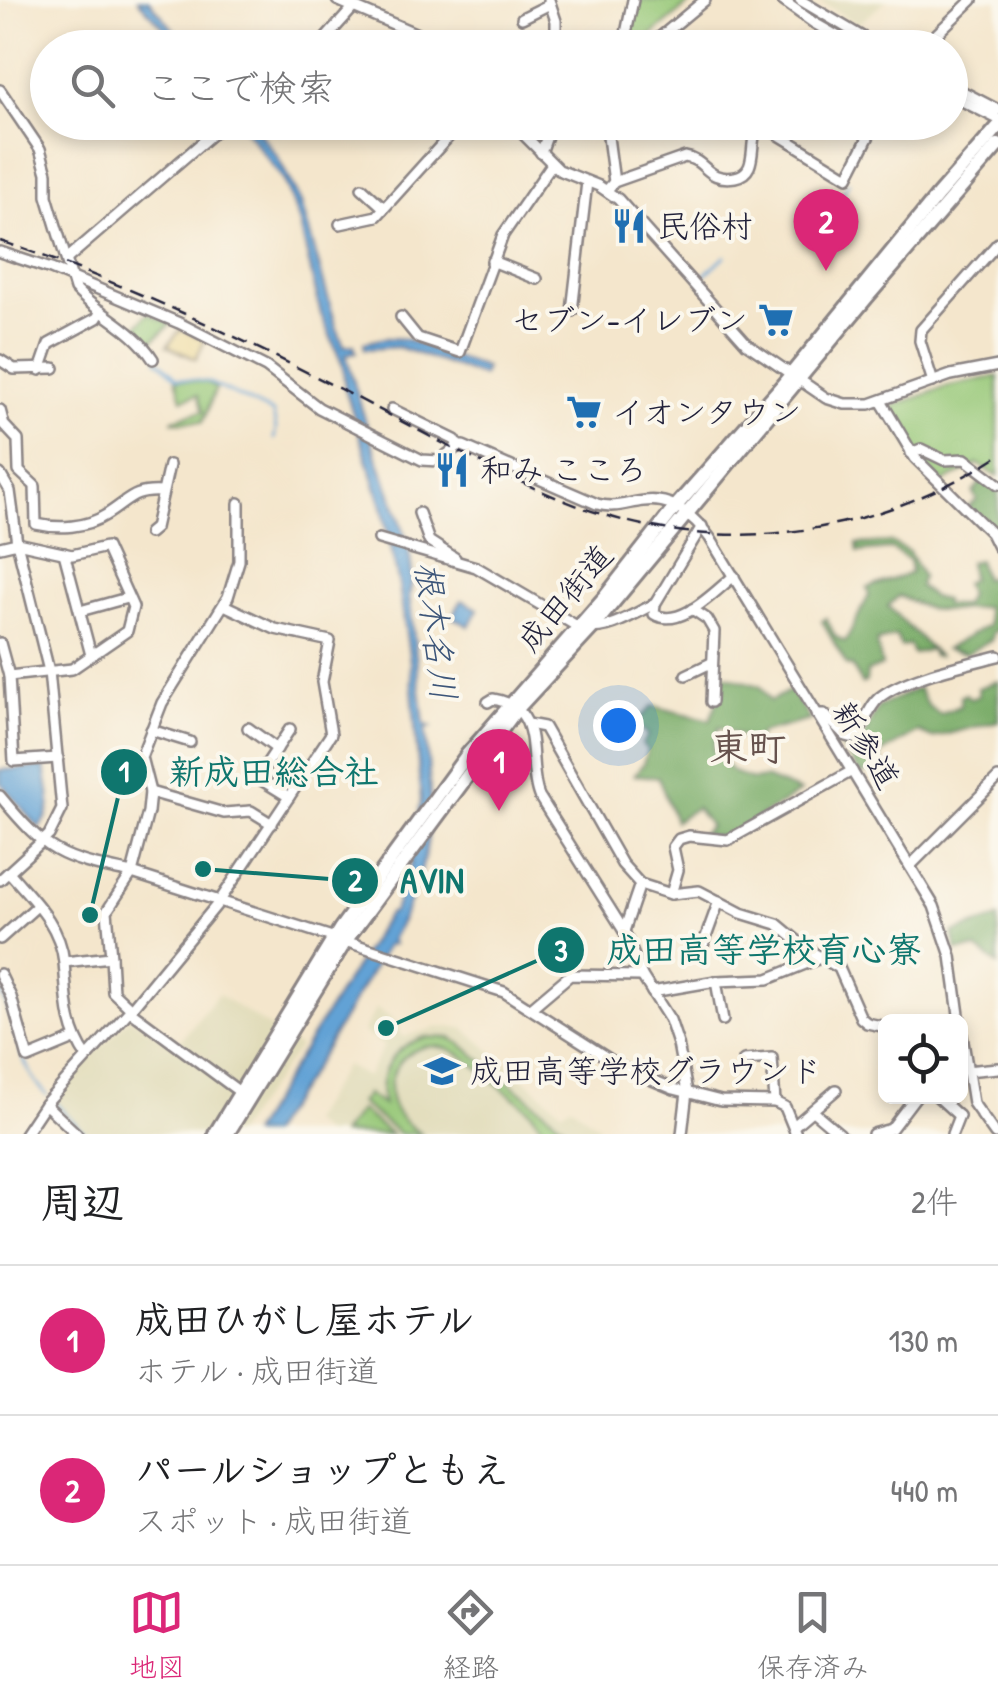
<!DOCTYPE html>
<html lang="ja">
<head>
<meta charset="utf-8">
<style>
	:root { --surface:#fff; --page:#f2f2f2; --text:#202124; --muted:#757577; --line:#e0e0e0; --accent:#db2777 }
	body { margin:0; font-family:"Patrick Hand","Klee One",sans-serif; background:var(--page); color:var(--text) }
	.controls { position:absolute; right:30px; bottom:30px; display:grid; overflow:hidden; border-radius:15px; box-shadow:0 5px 15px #0003 }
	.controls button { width:90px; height:90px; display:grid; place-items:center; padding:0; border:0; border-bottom:2px solid var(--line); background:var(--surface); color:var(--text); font:50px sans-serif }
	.you { position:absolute; left:618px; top:725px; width:35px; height:35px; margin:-25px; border:8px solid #fff; border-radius:50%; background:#1a73e8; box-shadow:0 0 0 15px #1a73e833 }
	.badge { display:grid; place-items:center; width:65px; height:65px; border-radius:50%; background:var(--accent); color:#fff; font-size:32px; font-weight:700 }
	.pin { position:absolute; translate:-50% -82px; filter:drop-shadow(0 2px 5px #0008) }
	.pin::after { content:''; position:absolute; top:52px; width:35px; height:30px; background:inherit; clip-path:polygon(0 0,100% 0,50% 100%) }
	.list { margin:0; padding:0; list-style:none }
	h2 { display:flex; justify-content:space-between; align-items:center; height:130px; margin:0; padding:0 40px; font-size:42px }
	h2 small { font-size:32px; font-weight:400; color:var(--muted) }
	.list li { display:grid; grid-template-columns:65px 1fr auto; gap:30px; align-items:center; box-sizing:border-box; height:150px; padding:0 40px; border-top:2px solid var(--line) }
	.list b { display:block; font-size:38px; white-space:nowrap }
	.list p { margin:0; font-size:32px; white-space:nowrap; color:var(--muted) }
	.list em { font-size:32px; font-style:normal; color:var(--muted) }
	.icon { flex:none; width:55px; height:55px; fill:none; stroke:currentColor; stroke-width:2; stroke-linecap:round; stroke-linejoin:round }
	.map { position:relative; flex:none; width:998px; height:1134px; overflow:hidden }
	.search { position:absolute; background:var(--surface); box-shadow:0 5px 15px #0003; left:30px; right:30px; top:30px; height:110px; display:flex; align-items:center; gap:25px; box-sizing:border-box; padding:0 35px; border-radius:55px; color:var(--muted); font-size:38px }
	.sheet { height:430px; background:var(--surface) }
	nav { display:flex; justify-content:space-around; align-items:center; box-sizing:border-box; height:140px; border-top:2px solid var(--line); background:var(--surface); font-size:28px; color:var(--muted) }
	nav a { display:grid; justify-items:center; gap:5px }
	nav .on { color:var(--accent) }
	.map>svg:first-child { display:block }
	.built { fill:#e1dcba }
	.green { fill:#97c878; stroke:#5c755a; stroke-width:2.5 }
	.forest { fill:#79ac68; stroke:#4e6752; stroke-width:2.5 }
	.sand { fill:#eeda9e; stroke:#887e6c; stroke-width:2.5 }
	.water { fill:#62a2d5; stroke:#426288; stroke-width:2.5 }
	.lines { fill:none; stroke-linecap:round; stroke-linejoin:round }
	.stream { stroke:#62a2d5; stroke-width:2.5 }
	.minor-casing { stroke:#8b8484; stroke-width:14 }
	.highway-casing { stroke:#8b8484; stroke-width:18 }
	.minor { stroke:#fff; stroke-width:9 }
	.highway { stroke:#fff; stroke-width:12 }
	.rail { stroke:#22223b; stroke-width:2.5; stroke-dasharray:15 8; stroke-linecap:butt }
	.labels { text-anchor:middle; stroke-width:8; stroke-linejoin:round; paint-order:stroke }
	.poi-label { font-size:32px; fill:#22223b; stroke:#fbf7ec; text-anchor:start }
	.street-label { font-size:32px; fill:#22223b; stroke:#fbf7ec }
	.water-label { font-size:35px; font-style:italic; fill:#3c5579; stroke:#fbf7ec }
	.quarter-label { font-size:38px; font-weight:bold; fill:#66524d; stroke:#fbf7ec }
	.leader { fill:none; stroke:#0f766e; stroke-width:4 }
	.callout-dot { fill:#0f766e; stroke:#fbf7ec; stroke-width:4 }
	.mark-label { font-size:30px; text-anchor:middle; font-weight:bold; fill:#fff }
	.callout-label { font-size:35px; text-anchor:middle; font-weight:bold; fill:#0f766e; stroke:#fbf7ec; stroke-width:8; stroke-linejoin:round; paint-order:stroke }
</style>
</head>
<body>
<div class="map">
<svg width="998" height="1134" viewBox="0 0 998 1134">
	<rect width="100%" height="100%" fill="#fbf7ec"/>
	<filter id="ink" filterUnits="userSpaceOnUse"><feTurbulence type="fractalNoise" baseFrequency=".01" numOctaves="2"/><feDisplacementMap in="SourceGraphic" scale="20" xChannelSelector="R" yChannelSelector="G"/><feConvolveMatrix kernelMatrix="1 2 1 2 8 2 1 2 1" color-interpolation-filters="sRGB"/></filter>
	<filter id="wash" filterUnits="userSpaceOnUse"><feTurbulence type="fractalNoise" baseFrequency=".0048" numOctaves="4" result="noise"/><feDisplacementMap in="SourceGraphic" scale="40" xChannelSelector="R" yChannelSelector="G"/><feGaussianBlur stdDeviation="2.25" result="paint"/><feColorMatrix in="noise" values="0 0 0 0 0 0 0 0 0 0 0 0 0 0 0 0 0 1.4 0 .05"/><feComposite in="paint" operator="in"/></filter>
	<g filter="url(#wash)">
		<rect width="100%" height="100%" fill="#f4e6cc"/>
		<g class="built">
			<path d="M818,0H887L858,24Z"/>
			<path d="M218,994L299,1047L235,1134H87L52,1099L130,1017L175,1047Z"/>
			<path d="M376,1008L394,1020L403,1037L438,1027L464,1028L562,1111L571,1105L599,1127L596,1132L599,1134H324L310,1122L345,1065L367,1077L384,1046L363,1032Z"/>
		</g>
		<g class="green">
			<path d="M638,0H694L637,47L626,48Z"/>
			<path d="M148,313L171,324L148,345L134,330Z"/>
			<path d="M998,376V477L978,464L942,483L916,457L890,407L949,386Z"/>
			<path d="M176,379L206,382L216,388L203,422L173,421V419L203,411L198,395L182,399Z"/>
			<path d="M426,1037L450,1038L461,1044L565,1127L559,1133L553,1128L554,1134H545C538,1113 521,1103 504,1090C486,1076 463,1050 440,1047C406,1041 380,1076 394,1107C399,1119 410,1126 421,1134H400L360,1103L367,1094L383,1105C376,1072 393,1046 426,1037Z"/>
			<path d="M360,1110L391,1134H341Z"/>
		</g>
		<g class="forest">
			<path d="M983,478L998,488V540L968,507L977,500L973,493Z"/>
			<path d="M891,542L909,552L922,576L919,586L932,597L944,600V605H963L968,595L964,583L971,579L969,562L978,560L984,579L998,577V630L992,632V639L966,654L946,649L988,625L985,607L949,611L928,609L899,596L888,606L938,656H933L931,649L913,654L909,645L901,647L896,636L877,641L882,666L867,672L866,682L862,684L851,665L847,666L822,621L826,618L835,636L845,642L869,595L867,588L911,573L909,560L891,549L858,552L857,544Z"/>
			<path d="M714,672L760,686L770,701L791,690L810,720L760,733L755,742L719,727L713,750L733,772L752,780L765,778L800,792L726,838L701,834L710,826L696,808L675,821L658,777L634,775L643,764L647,750L642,744L648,735L636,723L653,706L710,720L717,702Z"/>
			<path d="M998,681V721L932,738L918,732L879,755L883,763L861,775L833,734L843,741L862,740L878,707L918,688L928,706L940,714L960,706L961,696L966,694L970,699L979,696L978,688Z"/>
			<path d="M998,918V965L977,949L957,951L953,933Z"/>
		</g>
		<path class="sand" d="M181,329L205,340L196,359L167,346Z"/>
		<g class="water">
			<path d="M138,0H149L188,47H177L162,26Z"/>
			<path d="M240,123H252L277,156L301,203L337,329L344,346L354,345L356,352L346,354C354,384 363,414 373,445C385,483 422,557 409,595L424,724L431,727L425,729C434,816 435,861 391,940L393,944L387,945L316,1064L269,1134H251L388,914L394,911L410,868L421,800L410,661L399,585L382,506L345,388L343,366L321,314L299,220L283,179Z"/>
			<path d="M385,338L405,339L485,368L482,376L398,347L365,349L364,343Z"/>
			<path d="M462,600L478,609L469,626L452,617Z"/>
			<path d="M45,767C48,789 57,810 39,828L0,782V770Z"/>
		</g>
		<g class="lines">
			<g class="stream">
				<path d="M802,228C828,225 837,203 849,182"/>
				<path d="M698,281L725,256"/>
				<path d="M157,359L177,378L208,382L273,413L276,429L274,439"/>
				<path d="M0,989C18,1029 15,1061 47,1095"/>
				<path d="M53,1101L86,1134"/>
			</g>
		</g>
	</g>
	<g filter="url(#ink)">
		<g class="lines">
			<defs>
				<g id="minor">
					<path d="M337,0L424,37L437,48"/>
					<path d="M549,0L556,21V48"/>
					<path d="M782,0L814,23L858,48"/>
					<path d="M800,0L881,48"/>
					<path d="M522,18L550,4"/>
					<path d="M317,48L352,9"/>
					<path d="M623,48L633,0"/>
					<path d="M647,48L705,0"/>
					<path d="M922,48L972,0"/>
					<path d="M950,85L998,110"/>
					<path d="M0,90L40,149L47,173V196L75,289C100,316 132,327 153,359"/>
					<path d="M950,95L998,119"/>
					<path d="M511,122L559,170L599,186L618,199L747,344L826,398L845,404H870L951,375L998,366"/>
					<path d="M606,122L614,182"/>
					<path d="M541,153L552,122"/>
					<path d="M362,188L384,208"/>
					<path d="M607,190L614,182L685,157C707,160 706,182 735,177C762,172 745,137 761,124L848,177L876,122"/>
					<path d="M340,224L377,216L462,122"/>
					<path d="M0,252L51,269L179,323L266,367L319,408L422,460L439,461L458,446H463L597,504C615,509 626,503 644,501C673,497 694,516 710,538L934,906L951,956L960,1022"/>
					<path d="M68,258L226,122"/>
					<path d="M492,261L537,279"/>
					<path d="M572,311L587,182"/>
					<path d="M401,317L418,338L460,352L503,235L552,164"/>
					<path d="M0,360L14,369L54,368"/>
					<path d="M40,370L49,344L97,318L101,311"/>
					<path d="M933,382L920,341L921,330L998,243"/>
					<path d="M881,401L915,458L991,533L998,547"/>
					<path d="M392,409L455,440L458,446"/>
					<path d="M0,410L4,425L18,440L19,471L35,486L36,524C58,529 86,528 106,515C129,501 132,490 162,492"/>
					<path d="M911,453L921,449L944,460L965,459L998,484"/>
					<path d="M0,474L10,491L17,543L49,671L62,809L49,835L0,880"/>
					<path d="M419,513L429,541L455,558"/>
					<path d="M702,526L655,604L654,614C680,630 715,591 734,576"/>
					<path d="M149,533L155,528L169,465"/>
					<path d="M379,539L476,567L575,625C605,635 628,616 655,604"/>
					<path d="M0,547L17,543L72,555L106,547L133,607L127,631L72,669L9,676"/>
					<path d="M64,553L91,655"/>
					<path d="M692,609L707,619L714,631L711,702"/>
					<path d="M80,611L127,598"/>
					<path d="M0,643L9,676L14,761L58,758"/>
					<path d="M686,675L711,663"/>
					<path d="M488,702L493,699C547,708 525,761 539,796L624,931L642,976L670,1020L678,1044L687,1092L682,1134"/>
					<path d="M816,714H824L846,736L854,738C865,727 867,708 879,698C902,678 967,664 998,656"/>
					<path d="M528,724L544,727L622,864L640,884L671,894L699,891L741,913L777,924L807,949L839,968L861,1018L867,1023L886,1027"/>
					<path d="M248,728L277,749"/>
					<path d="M151,730L190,742"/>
					<path d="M150,792L224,813L251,811L272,824"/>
					<path d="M0,796C47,853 59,858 132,873L504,992L623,1068L674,1089L721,1101L775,1102L785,1107L796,1134"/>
					<path d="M289,797L263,781L264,768L290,729"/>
					<path d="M910,866L998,778"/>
					<path d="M9,872C33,900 60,924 64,962L111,957L113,992L131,1009L45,1104L25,1134"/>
					<path d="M671,894L678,870L673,847L679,839L689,836L728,840L852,771"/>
					<path d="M624,931L640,884"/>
					<path d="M0,939L37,906"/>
					<path d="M702,948L719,901"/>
					<path d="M111,957L107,911L132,873L148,812L150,792L141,757L162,703L228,597L239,561V503"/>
					<path d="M64,962C67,997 66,1028 87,1057"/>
					<path d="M0,974L11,997L28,1058L74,1039"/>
					<path d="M716,981L723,1020"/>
					<path d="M652,992L716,981L768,979L820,958"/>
					<path d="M531,1008L570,975L642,976"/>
					<path d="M131,1009L219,902L331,734L322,682L330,641L275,629L224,605"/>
					<path d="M130,1011L241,1093"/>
					<path d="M960,1023L973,1103L995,1134"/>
					<path d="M744,1060L772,1058L775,1102"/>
					<path d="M966,1071L998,1068"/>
					<path d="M937,1096L959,1116"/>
					<path d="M45,1104L77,1134"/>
					<path d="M814,1112L840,1134"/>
					<path d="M795,1125L836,1090"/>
					<path d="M873,1134L891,1129L916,1096"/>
					<path d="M952,1134L959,1116"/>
				</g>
				<g id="highway">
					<path d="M215,1134L340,929L467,755L605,597L677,505L781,387L938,195L998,127"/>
					<path d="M227,1134L346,940L516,710L591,629L867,297L998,145"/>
				</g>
			</defs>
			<use href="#minor" class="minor-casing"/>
			<use href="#highway" class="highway-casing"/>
			<use href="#minor" class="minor"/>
			<use href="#highway" class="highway"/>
			<path class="rail" d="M0,241C118,280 230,333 340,389C418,429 496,475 578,506C718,559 873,537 998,456"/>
		</g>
	</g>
	<defs>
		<symbol id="restaurant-bare" viewBox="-9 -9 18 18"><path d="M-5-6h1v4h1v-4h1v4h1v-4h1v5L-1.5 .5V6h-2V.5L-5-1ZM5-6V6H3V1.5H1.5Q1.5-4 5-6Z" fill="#1f6fb2" stroke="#fbf7ec" stroke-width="2.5" paint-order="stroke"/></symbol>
		<symbol id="supermarket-bare" viewBox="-9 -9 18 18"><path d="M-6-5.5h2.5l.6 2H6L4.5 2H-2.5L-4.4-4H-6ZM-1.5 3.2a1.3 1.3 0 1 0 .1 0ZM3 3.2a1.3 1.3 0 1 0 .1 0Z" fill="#1f6fb2" stroke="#fbf7ec" stroke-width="2.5" paint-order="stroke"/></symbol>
		<symbol id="school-bare" viewBox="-9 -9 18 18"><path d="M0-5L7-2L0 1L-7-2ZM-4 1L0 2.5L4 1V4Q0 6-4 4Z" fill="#1f6fb2" stroke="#fbf7ec" stroke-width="2.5" paint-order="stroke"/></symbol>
	</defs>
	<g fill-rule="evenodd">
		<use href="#restaurant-bare" x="604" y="201" width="50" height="50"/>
		<use href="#supermarket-bare" x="751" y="295" width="50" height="50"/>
		<use href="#supermarket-bare" x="559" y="387" width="50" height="50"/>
		<use href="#restaurant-bare" x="427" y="445" width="50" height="50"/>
		<use href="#school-bare" x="417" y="1046" width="50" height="50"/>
	</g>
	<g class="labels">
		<g class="poi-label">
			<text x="657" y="237">民俗村</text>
			<text x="748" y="331" text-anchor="end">セブン-イレブン</text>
			<text x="612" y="423">イオンタウン</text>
			<text x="480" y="481">和み こころ</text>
			<text x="470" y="1082">成田高等学校グラウンド</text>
		</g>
		<g class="street-label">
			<text transform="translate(565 598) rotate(-50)" y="11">成田街道</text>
			<text transform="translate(866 745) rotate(58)" y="11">新参道</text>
		</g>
		<g class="water-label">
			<text transform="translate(436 631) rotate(83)" y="12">根木名川</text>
		</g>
		<g class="quarter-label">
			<text x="748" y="761">東町</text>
		</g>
	</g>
	<path class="leader" d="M90 915L124 772M203 869L355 881M386 1028L561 950"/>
	<g class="callout-dot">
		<circle cx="90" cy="915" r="10"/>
		<circle cx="203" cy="869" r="10"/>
		<circle cx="386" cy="1028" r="10"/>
		<circle cx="124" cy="772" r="25"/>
		<circle cx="355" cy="881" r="25"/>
		<circle cx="561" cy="950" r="25"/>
	</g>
	<g class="mark-label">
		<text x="124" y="782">1</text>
		<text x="355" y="891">2</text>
		<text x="561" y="961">3</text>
	</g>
	<g class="callout-label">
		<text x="274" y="784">新成田総合社</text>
		<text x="432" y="893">AVIN</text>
		<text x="764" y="962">成田高等学校育心寮</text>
	</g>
</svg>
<div class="controls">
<button><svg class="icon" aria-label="locate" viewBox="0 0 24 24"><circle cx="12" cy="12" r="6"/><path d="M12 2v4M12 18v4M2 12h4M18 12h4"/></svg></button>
</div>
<div class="you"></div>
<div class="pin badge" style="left:499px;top:811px">1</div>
<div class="pin badge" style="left:826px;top:271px">2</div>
<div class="search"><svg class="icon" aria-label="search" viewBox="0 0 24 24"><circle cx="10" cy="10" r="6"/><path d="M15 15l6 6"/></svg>ここで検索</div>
</div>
<section class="sheet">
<h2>周辺<small>2件</small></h2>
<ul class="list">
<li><span class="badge">1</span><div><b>成田ひがし屋ホテル</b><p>ホテル · 成田街道</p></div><em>130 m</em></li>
<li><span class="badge">2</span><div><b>パールショップともえ</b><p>スポット · 成田街道</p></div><em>440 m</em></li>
</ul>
</section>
<nav>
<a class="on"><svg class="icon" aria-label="map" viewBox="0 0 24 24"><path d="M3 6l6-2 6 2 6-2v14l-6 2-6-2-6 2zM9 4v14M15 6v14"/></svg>地図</a>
<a><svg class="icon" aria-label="directions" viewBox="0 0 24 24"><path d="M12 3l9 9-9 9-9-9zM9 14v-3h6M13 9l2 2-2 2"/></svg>経路</a>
<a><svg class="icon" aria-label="saved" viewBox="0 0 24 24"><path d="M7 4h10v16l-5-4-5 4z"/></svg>保存済み</a>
</nav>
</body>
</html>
